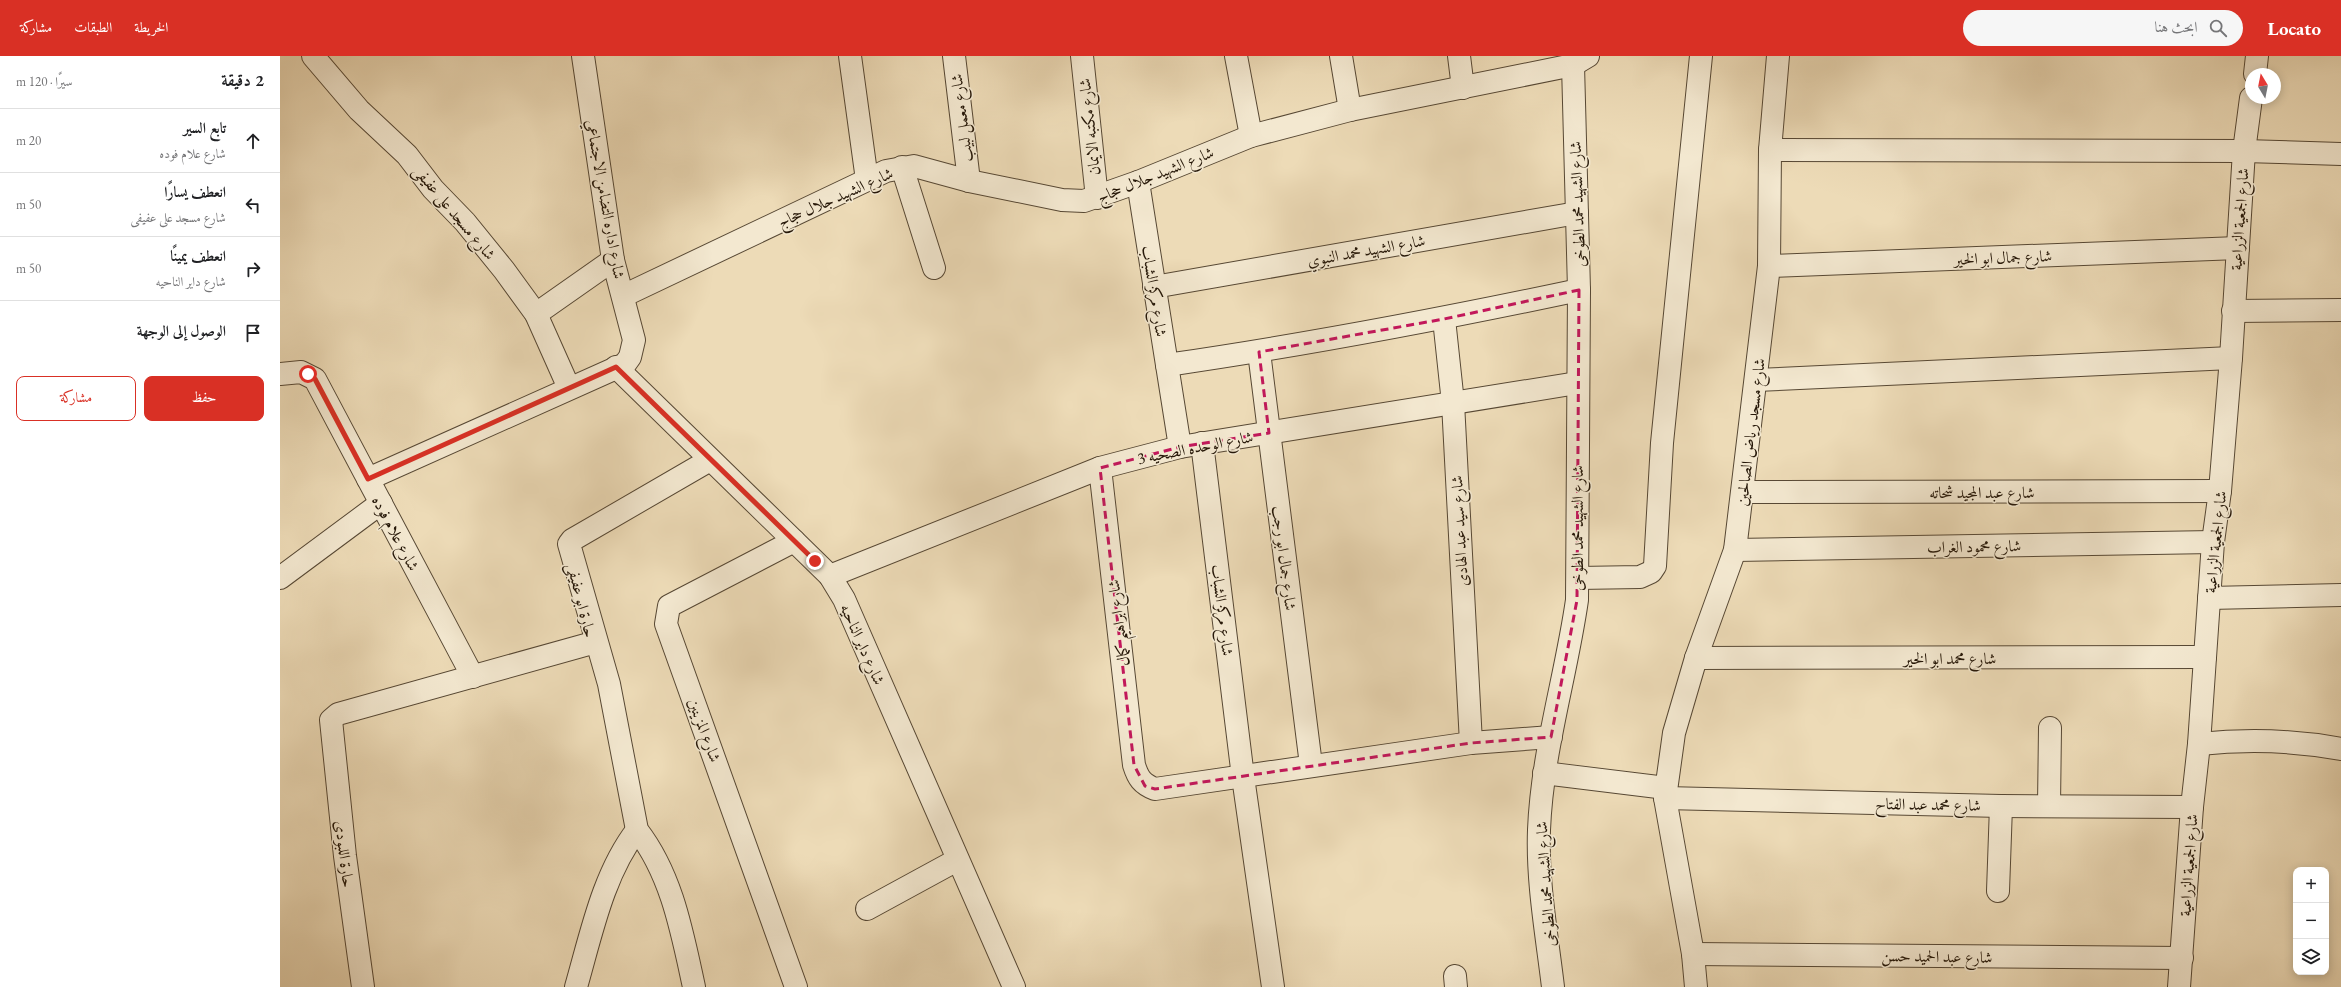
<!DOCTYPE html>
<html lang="ar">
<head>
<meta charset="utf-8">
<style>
	:root { --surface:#fff; --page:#f6f6f6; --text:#202124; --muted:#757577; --line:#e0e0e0; --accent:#d93025 }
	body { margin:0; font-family:"EB Garamond",Amiri,serif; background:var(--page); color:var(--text); direction:rtl }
	.controls { position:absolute; right:12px; bottom:12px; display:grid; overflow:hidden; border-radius:8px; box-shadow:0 2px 10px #0003 }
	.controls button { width:36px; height:36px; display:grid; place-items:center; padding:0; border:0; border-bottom:1px solid var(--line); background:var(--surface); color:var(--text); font:20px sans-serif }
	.compass { position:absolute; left:1965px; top:12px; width:36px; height:36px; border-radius:50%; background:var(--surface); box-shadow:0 2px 10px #0003; rotate:350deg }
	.stop { position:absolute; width:12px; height:12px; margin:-9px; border:3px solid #d93025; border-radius:50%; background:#fff }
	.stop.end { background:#d93025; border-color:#fff; box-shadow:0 1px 4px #0008 }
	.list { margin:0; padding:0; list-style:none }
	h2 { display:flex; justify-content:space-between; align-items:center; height:52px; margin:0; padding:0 16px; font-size:17px }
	h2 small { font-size:13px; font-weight:400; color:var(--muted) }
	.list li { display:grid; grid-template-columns:26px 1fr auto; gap:12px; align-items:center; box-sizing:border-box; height:64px; padding:0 16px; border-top:1px solid var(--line) }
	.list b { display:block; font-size:15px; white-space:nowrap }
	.list p { margin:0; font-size:13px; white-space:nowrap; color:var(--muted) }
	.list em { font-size:13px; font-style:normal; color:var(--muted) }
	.actions { display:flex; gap:8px; padding:12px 16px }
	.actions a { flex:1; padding:9px 0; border:1px solid var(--accent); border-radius:8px; text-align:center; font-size:14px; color:var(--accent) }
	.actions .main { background:var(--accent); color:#fff }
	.icon { flex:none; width:22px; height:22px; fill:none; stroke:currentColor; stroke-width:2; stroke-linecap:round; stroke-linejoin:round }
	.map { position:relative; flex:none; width:2061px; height:931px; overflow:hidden; direction:ltr }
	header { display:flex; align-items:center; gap:24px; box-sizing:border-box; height:56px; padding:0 20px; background:var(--accent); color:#fff }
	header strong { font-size:19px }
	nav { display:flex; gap:22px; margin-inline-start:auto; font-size:14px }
	.search { width:280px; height:36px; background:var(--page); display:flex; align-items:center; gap:10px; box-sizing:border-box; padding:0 14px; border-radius:22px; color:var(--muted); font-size:15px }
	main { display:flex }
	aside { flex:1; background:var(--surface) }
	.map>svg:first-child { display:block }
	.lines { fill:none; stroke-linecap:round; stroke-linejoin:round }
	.street-casing { stroke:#574834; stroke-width:24 }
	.street { stroke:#f3e8d0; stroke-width:22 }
	.route { stroke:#d93025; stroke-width:5 }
	.marked { fill:none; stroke:#c2185b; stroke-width:3; stroke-dasharray:8 5; stroke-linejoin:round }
	.labels { text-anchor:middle; stroke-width:3; stroke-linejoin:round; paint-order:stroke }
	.street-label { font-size:16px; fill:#251708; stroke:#f3e8d0 }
</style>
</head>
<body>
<header>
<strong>Locato</strong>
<div class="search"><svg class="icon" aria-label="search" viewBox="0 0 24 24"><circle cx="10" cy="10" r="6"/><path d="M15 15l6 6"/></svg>ابحث هنا</div>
<nav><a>الخريطة</a><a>الطبقات</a><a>مشاركة</a></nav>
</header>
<main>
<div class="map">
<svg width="2061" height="931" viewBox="0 0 2061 931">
	<rect width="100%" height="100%" fill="#eddbb7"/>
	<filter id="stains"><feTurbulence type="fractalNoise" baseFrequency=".005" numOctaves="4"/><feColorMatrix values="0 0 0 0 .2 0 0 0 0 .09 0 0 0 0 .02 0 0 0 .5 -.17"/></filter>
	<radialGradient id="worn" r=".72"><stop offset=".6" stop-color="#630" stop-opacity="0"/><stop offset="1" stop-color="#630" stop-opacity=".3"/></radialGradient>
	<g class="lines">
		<defs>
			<g id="street">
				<path d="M33,0L79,54L127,99L153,133L185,166L224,214L256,258L289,332"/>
				<path d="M570,0L587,124"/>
				<path d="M674,0L689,125"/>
				<path d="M802,0L817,142"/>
				<path d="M956,0L971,80"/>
				<path d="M1061,0L1070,54"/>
				<path d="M1179,0L1183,32"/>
				<path d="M1975,18L1977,0"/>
				<path d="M1490,94L1964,95L2061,98"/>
				<path d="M622,111L654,212"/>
				<path d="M858,126L900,391"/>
				<path d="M1489,210L1958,192"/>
				<path d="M874,231L1297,157"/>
				<path d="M343,240L606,115L634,110L689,125L782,144L804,145L858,126L971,80L1070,54L1293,9L1308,0"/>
				<path d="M1953,255L2061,254"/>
				<path d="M256,258L333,204"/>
				<path d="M1164,263L1173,347L1191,687"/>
				<path d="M979,296L1031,709"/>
				<path d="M887,309C1025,289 1162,263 1299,234"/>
				<path d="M336,311L550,520L564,543L734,931"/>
				<path d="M0,318L21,316L35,323L193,621"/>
				<path d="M1476,324L1951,302"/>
				<path d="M922,387L963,721L993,931"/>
				<path d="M820,412L854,709C858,722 862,728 875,733L1191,687L1271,681"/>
				<path d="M88,423L345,308L350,301L354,284L333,204L303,0"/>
				<path d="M1463,436L1940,435"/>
				<path d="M514,485L389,550L386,568L516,931"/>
				<path d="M1455,494L1933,486"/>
				<path d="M550,520L820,412L900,391L1297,327"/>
				<path d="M0,522L101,447"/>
				<path d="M1298,522L1360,521L1371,516L1375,510L1382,387L1421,0"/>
				<path d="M1929,542L2061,539"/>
				<path d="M1416,602L1925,601"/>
				<path d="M1919,688C1967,683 2013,684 2061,693"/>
				<path d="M1264,717L1386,732"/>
				<path d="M1385,742L1721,750L1912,751"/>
				<path d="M1769,749L1770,672"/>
				<path d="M1718,835L1721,750"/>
				<path d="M587,853L677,804"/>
				<path d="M1413,898L1902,902"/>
				<path d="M1175,920L1176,931"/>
				<path d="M83,931L65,800L51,664L58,658L316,586"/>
				<path d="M296,931C311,879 323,818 357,774"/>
				<path d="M414,931C402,876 392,819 357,774L329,628L289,488L292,484L430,404"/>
				<path d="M1273,931C1267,880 1257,826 1259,774C1262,696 1286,621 1297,544L1299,234L1293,9"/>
				<path d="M1416,931L1413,898L1385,742L1394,677L1416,602L1455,494L1489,210L1490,94L1498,0"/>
				<path d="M1899,931L1912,751L1919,688L1933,486L1940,435L1951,302L1964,95L1971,42"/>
			</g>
		</defs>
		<use href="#street" class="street-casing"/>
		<use href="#street" class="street"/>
	</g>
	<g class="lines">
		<path class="route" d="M28,318L35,323L88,423L336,311L535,505"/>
	</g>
	<path class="marked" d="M1299,234L1297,544L1271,681L1191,687L875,733L865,730L854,709L820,412L900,391L989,377L979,296L1164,263Z"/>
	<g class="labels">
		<g class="street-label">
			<text transform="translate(681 62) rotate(-97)" y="6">شارع معمل لبيب</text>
			<text transform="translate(809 71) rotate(-96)" y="6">شارع مكتبه الايمان</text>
			<text transform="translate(875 118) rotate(-22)" y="6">شارع الشهيد جلال حجاج</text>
			<text transform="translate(555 141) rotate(-24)" y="6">شارع الشهيد جلال حجاج</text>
			<text transform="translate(326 143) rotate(80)" y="6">شارع اداره التضامن الاجتماعي</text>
			<text transform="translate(1297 148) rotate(-92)" y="6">شارع الشهيد محمد الطوخى</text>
			<text transform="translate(175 156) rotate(50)" y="6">شارع مسجد على عفيفى</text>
			<text transform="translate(1959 163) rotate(-86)" y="6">شارع الجمعية الزراعية</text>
			<text transform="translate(1086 194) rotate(-10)" y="6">شارع الشهيد محمد النبوي</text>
			<text transform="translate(1723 201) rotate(-2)" y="6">شارع جمال ابو الخير</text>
			<text transform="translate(875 235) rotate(81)" y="6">شارع مركز الشباب</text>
			<text transform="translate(1470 376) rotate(-83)" y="6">شارع مسجد رياض الصالحين</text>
			<text transform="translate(915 391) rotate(-11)" y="6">شارع الوحده الصحيه 3</text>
			<text x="1702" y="442">شارع عبد المجيد شحاته</text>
			<text transform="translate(1297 472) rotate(-90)" y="6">شارع الشهيد محمد الطوخى</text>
			<text transform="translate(1179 475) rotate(-93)" y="6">شارع سيد عبد الهادى</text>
			<text transform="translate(116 477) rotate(62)" y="6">شارع علام فوده</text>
			<text transform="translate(1935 486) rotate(-84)" y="6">شارع الجمعية الزراعية</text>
			<text transform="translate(1694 490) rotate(-1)" y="6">شارع محمود الغراب</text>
			<text transform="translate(1005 502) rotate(83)" y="6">شارع جمال ابو رجب</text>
			<text transform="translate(302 544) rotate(76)" y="6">حارة ابو عفيفى</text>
			<text transform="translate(943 554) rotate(83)" y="6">شارع مركز الشباب</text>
			<text transform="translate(838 567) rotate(-97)" y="6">شارع ابراهيم كمال</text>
			<text transform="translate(583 588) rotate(66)" y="6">شارع داير الناحيه</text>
			<text x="1670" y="608">شارع محمد ابو الخير</text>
			<text transform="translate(425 674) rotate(70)" y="6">شارع المزينين</text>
			<text transform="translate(1648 748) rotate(1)" y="6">شارع محمد عبد الفتاح</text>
			<text transform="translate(65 798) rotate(83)" y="6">حارة اللبودى</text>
			<text transform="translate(1908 809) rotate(-86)" y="6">شارع الجمعية الزراعية</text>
			<text transform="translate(1265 828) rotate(-94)" y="6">شارع الشهيد محمد الطوخى</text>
			<text transform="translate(1657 900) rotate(1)" y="6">شارع عبد الحميد حسن</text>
		</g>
	</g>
	<rect width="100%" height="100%" filter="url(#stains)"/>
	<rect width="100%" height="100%" fill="url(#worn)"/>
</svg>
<div class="controls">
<button>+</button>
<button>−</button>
<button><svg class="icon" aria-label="layers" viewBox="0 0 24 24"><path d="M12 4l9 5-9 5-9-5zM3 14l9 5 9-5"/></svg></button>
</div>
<svg class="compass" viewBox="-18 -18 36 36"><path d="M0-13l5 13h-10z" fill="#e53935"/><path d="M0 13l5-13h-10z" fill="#757577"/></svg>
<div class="stop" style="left:28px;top:318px"></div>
<div class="stop end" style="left:535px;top:505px"></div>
</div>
<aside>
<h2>2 دقيقة<small>سيرًا · 120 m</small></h2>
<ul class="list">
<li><svg class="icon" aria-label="ahead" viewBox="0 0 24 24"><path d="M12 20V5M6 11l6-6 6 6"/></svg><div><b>تابع السير</b><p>شارع علام فوده</p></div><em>20 m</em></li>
<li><svg class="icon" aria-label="left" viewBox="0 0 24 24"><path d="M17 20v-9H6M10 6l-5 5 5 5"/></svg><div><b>انعطف يسارًا</b><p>شارع مسجد على عفيفى</p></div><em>50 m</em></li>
<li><svg class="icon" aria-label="right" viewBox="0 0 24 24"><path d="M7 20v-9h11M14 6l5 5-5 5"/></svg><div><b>انعطف يمينًا</b><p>شارع داير الناحيه</p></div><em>50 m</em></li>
<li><svg class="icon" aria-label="arrive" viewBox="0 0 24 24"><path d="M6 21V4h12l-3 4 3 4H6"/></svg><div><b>الوصول إلى الوجهة</b></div></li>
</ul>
<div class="actions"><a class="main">حفظ</a><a>مشاركة</a></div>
</aside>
</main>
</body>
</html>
